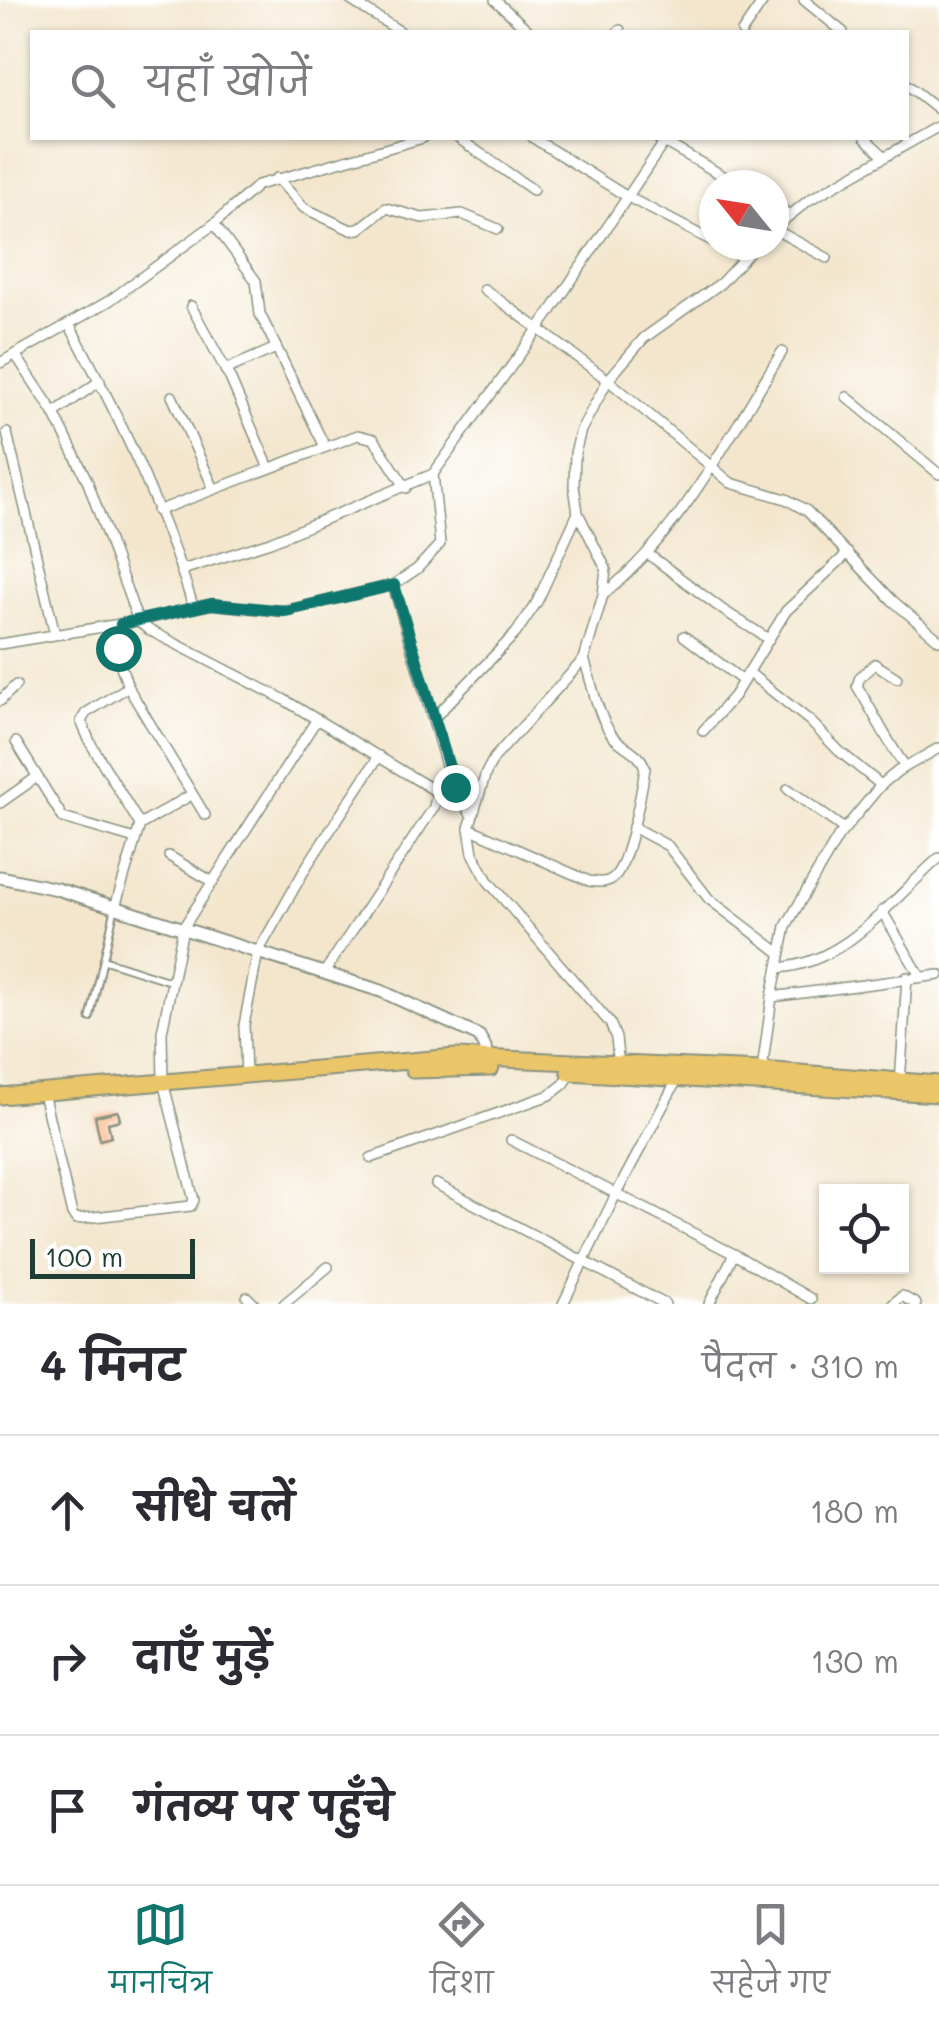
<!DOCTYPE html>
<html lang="hi">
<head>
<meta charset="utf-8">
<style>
	:root { --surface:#fff; --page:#f2f2f3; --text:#2b2b33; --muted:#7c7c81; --line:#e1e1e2; --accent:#0f766e }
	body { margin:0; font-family:Mali,"Playpen Sans Deva",sans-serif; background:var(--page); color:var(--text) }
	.controls { position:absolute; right:30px; bottom:30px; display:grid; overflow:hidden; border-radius:0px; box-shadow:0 2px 8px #0004 }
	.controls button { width:90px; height:90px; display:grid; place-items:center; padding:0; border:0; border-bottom:2px solid var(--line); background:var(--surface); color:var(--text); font:50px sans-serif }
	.compass { position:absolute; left:699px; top:170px; width:90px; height:90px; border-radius:50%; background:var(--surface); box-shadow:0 2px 8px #0004; rotate:300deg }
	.scale { position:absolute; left:30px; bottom:25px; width:165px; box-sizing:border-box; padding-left:10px; border:5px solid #1f3d34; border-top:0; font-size:28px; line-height:35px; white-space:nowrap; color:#1f3d34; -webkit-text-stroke:8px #fff; paint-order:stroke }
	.stop { position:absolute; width:30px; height:30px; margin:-22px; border:8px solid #0f766e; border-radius:50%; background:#fff }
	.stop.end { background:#0f766e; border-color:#fff; box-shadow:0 2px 10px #0008 }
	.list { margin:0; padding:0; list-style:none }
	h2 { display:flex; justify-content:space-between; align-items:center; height:130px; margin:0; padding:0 40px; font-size:42px }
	h2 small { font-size:32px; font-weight:400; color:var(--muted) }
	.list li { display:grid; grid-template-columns:65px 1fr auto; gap:30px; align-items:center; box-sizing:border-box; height:150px; padding:0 40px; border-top:2px solid var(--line) }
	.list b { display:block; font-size:38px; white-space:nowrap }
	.list em { font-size:32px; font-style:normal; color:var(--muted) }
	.icon { flex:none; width:55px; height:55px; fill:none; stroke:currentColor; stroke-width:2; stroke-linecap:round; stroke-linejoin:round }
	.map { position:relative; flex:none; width:939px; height:1304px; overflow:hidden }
	.search { position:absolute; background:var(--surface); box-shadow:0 2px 8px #0004; left:30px; right:30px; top:30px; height:110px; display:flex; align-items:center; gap:25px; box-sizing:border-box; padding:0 35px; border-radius:0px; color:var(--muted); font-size:38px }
	.sheet { height:580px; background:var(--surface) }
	nav { display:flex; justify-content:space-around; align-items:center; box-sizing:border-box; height:140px; border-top:2px solid var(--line); background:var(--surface); font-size:28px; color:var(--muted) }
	nav a { display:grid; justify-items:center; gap:5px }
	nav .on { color:var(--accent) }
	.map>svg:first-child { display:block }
	.building { fill:#fab080 }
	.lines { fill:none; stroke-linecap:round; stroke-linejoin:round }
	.service-casing { stroke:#899280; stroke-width:9 }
	.minor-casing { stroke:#899280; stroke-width:12 }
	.tertiary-casing { stroke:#899280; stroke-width:15 }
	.trunk-casing { stroke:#899280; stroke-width:19 }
	.service { stroke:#fff; stroke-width:5 }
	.minor { stroke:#fff; stroke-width:9 }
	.tertiary { stroke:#fff; stroke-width:11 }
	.trunk { stroke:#ebc669; stroke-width:15 }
	.route { stroke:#0f766e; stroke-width:12 }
</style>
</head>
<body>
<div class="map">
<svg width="939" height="1304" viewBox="0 0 939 1304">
	<rect width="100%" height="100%" fill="#fff"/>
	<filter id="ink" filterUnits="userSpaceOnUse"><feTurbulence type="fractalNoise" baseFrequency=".01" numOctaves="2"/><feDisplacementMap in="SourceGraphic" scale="20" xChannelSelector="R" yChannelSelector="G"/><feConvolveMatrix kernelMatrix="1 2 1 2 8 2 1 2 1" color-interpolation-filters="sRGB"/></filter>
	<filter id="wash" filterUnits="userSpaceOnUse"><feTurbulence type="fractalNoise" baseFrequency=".0048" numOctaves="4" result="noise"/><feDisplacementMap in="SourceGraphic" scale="40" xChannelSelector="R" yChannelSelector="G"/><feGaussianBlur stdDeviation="2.25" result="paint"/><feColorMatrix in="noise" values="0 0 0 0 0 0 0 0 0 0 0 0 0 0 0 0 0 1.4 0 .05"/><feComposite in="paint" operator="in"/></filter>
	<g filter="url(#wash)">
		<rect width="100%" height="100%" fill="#f3e6cd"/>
		<g id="blocks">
			<path class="building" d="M118,1111L120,1120L108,1123L111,1137L100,1140L95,1116Z"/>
		</g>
	</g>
	<g filter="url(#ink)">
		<use href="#blocks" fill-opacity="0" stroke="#899280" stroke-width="2.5"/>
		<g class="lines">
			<defs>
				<g id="service">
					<path d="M104,960L172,982"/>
					<path d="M90,1018L115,909"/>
				</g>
				<g id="minor">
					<path d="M350,0L401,32"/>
					<path d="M495,0L530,32"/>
					<path d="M804,0L843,32"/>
					<path d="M618,32L620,30"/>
					<path d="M742,32L764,0"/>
					<path d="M906,84L939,110"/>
					<path d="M458,138L533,190"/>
					<path d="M533,138L626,196L714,242"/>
					<path d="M657,138L739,185"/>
					<path d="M865,138L883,155"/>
					<path d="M277,178L304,208L351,230L359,229L386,208L422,218L462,214L498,229"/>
					<path d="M774,205L789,214"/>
					<path d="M214,224L256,281L260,314L325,447"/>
					<path d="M774,228L809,200L939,126"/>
					<path d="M774,229L827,258"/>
					<path d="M719,245L744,258"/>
					<path d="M484,289L608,380L731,483L786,499L807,511L893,601L939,640"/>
					<path d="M191,306L230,378L269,468"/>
					<path d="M70,326C117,412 164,512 193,606"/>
					<path d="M15,354L54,413L87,480L138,621L149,630L283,699L437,792L434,807L324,973"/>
					<path d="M0,363L109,301L214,224L258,185L423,138"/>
					<path d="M225,370L276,348"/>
					<path d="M172,396L214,489"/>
					<path d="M847,397L939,474"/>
					<path d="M54,413L100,381"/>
					<path d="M7,433L55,634"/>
					<path d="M157,511L358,435L374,439L406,488"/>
					<path d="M648,554L723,610L767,638"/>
					<path d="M182,570L270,542L433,474L547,317L667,138"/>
					<path d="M393,585L448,772L471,815"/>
					<path d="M603,595C682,531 729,436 782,352"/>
					<path d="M121,624L118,657L128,687L205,815"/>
					<path d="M684,636L743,681"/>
					<path d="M0,644L138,621L211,604L279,611L293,609L393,585L417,569L440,544L433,474"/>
					<path d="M748,672L810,721L839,751L881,785"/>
					<path d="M897,678L875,664L860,677L857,686C874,713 886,740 905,766"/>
					<path d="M128,687L86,713L81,721L91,744L140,825"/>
					<path d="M0,701L16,685"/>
					<path d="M434,718L516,633L537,602L578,513"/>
					<path d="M703,731L734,696L786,611L848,553"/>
					<path d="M16,742L63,818L135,839"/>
					<path d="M788,789L844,829"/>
					<path d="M0,803L37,777"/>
					<path d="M633,827L668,846L709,899L780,953"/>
					<path d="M469,828L589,881C598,882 605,884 613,878C628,867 642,789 645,768C640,751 622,748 612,735C597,715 592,682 584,659"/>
					<path d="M169,856L213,882"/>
					<path d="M115,907L140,825L191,795"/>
					<path d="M882,911L920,976"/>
					<path d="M778,968C847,963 891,900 939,858"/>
					<path d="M772,997L786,926L838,837L881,785L898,771L939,748"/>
					<path d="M619,1067L616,1038L610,1023L488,881L473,853L469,828L486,773L494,758L584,659L603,595L606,569L578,513L574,486L575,453L581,430L608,380L644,338L721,283L756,245"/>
					<path d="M762,1070L772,997L939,975"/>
					<path d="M246,1075L244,1025L258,952L308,864L379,756"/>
					<path d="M900,1084L907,977"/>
					<path d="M43,1093L72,1214L76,1219L191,1206L194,1200L163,1082L162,1032L183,928L317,719"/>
					<path d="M511,1140L734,1254L811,1299"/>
					<path d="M371,1158L550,1095L564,1084L572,1072"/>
					<path d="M436,1184L665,1304"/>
					<path d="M247,1297L254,1304"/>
					<path d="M284,1304L328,1267"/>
					<path d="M563,1304L616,1194L678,1078"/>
					<path d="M709,1304L734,1254"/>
					<path d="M893,1304L902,1296L916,1304"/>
				</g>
				<path id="tertiary" d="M0,877L57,889L381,991L479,1036L485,1047L487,1063"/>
				<g id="trunk">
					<path d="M414,1070L491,1068"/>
					<path d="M569,1072L939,1094"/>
					<path d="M0,1096L456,1057L762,1070L939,1084"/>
				</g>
			</defs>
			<use href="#service" class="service-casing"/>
			<use href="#minor" class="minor-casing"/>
			<use href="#tertiary" class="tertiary-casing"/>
			<use href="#trunk" class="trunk-casing"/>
			<use href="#service" class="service"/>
			<use href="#minor" class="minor"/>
			<use href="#tertiary" class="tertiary"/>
			<use href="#trunk" class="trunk"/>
		</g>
	</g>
	<g class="lines" filter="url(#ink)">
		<path class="route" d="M118,648L121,624L212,604L285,611L394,585L455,787"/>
	</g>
</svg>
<div class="controls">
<button><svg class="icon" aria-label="locate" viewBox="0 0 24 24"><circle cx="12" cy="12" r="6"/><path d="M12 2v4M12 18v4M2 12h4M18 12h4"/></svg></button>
</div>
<svg class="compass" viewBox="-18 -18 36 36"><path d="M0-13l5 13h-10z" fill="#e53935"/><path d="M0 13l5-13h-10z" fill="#7c7c81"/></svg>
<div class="scale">100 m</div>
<div class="stop" style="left:118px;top:648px"></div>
<div class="stop end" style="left:455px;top:787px"></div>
<div class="search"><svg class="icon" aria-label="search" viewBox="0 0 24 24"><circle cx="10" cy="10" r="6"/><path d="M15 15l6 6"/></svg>यहाँ खोजें</div>
</div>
<section class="sheet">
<h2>4 मिनट<small>पैदल · 310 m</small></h2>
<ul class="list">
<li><svg class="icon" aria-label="ahead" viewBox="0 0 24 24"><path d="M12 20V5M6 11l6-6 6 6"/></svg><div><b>सीधे चलें</b></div><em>180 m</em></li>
<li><svg class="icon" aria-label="right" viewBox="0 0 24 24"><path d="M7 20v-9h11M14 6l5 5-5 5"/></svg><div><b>दाएँ मुड़ें</b></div><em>130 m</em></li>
<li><svg class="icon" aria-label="arrive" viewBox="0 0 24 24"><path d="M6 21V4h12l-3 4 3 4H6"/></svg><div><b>गंतव्य पर पहुँचे</b></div></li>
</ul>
</section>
<nav>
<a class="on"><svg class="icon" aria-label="map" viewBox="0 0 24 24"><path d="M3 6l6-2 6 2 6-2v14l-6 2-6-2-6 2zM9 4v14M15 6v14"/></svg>मानचित्र</a>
<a><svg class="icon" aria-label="directions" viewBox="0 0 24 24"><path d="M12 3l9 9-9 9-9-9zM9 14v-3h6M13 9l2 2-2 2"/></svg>दिशा</a>
<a><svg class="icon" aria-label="saved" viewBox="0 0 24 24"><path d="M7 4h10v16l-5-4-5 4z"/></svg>सहेजे गए</a>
</nav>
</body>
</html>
